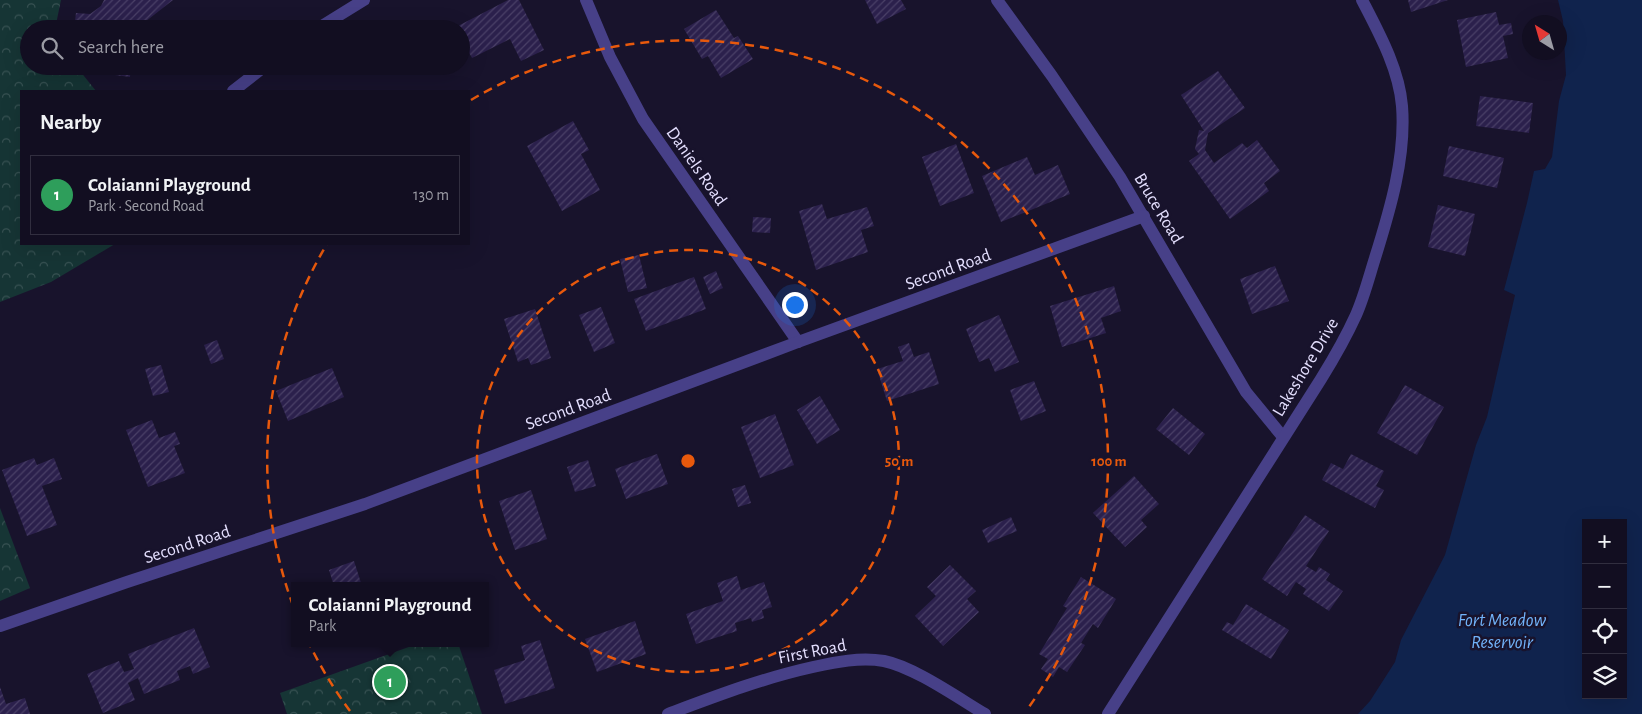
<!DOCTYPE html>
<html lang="en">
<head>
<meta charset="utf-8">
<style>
	:root { --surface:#120e21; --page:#1b172a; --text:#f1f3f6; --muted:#9c9ca5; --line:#312e3f; --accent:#0b8043 }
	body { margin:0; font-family:"Alegreya Sans",sans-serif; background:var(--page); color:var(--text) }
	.controls { position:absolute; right:15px; bottom:15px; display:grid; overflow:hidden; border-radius:0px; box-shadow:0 5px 20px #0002 }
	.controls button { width:45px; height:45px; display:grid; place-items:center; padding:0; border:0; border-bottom:1px solid var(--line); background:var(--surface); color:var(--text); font:25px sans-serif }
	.compass { position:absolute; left:1522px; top:15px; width:45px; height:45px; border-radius:50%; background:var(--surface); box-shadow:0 5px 20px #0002; rotate:323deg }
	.you { position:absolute; left:794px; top:304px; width:18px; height:18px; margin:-12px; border:4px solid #fff; border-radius:50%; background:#1a73e8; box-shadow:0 0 0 8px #1a73e833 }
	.badge { display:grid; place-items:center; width:32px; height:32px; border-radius:50%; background:var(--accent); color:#fff; font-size:16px; font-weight:700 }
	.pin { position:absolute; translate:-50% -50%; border:2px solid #fff; box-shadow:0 1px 5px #0006 }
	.popup { position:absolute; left:291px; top:582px; width:198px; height:65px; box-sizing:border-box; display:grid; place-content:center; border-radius:0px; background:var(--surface); filter:drop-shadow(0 1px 4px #0005); font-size:16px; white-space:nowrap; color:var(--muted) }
	.popup b { font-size:19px; color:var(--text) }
	.popup::after { content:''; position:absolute; left:50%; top:100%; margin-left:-10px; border:10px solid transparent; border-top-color:var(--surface) }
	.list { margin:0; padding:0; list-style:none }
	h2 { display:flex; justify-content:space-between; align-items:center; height:65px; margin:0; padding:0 20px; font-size:21px }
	h2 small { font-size:16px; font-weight:400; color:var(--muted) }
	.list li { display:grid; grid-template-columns:32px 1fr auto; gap:15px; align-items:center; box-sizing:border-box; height:80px; margin:0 10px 10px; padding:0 10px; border:1px solid var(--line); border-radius:0px }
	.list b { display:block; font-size:19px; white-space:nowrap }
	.list p { margin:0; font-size:16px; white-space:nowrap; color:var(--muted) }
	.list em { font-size:16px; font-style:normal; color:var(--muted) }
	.icon { flex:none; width:28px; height:28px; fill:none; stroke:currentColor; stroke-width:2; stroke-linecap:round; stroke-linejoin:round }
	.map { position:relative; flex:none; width:1642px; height:714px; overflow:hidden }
	.search { position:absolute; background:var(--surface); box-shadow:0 5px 20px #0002; left:20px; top:20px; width:450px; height:55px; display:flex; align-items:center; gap:12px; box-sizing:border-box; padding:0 18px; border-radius:28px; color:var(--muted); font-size:19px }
	.panel { position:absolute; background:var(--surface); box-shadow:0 5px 20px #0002; left:20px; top:90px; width:450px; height:155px; border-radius:0px }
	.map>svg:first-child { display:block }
	.forest { fill:url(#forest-crowns) }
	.water { fill:#10234d; fill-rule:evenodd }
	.building { fill:url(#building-hatch) }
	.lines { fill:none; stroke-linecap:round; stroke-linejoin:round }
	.street { stroke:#474088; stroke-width:12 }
	.ring { fill:none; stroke:#e8590c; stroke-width:2.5; stroke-dasharray:9 6 }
	.labels { text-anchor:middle; stroke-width:5; stroke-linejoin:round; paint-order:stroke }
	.street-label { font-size:18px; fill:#e4dffe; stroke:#18132c }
	.water-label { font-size:19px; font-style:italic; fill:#71b2f9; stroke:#18132c }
	.centre { fill:#e8590c; stroke:#18132c; stroke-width:2.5 }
	.ring-label { font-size:15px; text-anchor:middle; font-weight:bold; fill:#e8590c; stroke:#18132c; stroke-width:5; stroke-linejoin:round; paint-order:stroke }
</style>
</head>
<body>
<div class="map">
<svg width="1642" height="714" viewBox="0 0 1642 714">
	<defs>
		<pattern id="forest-crowns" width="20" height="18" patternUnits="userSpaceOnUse" patternTransform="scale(1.25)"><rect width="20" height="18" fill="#163535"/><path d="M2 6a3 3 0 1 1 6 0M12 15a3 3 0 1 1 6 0" fill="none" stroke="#385253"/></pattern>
		<pattern id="building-hatch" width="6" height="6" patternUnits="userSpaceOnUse" patternTransform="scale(1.25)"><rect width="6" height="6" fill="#2b204c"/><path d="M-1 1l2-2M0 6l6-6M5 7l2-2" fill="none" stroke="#4a4067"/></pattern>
	</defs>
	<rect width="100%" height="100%" fill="#18132c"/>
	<g class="forest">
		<path d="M0,0H61L55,29H29V66H76L96,91H21V244H115L51,282L0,302Z"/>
		<path d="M0,508L30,588L0,601Z"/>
		<path d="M420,643H458L482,714H287L280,693Z"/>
	</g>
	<path class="water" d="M1558,0H1642V714H1358L1370,701L1395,662L1401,640L1445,555L1476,445L1487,417L1515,295L1504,290L1527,203L1534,171L1545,169L1552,157L1559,101L1566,75L1563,21ZM1586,523H1623V695H1586Z"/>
	<g class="building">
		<path d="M104,0H173L136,29H74L76,13L90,14L101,6Z"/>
		<path d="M508,0H519L544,50L521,61L510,39L472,58L461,38V29H457L456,27Z"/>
		<path d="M865,0H901L906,9L877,24Z"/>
		<path d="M1408,0H1448L1411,12Z"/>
		<path d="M716,10L734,38L738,36L753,59L721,78L708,56L702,59L684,29Z"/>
		<path d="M1496,12L1499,25L1511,23L1513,34L1503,36L1508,58L1466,67L1457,20Z"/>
		<path d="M86,66H131L130,77L85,71Z"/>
		<path d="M1218,71L1245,108L1208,133L1205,150L1214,163L1242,143L1247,148L1257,140L1280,171L1264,183L1269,191L1230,219L1189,161L1199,154L1195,149L1199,130L1204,131L1181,95Z"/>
		<path d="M1480,96L1533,103L1529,133L1476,126Z"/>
		<path d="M573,121L589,150L581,154L600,190L562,211L527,146Z"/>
		<path d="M956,144L974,193L940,206L922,157Z"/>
		<path d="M1449,146L1504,158L1497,188L1443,176Z"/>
		<path d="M1027,157L1035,175L1058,165L1070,194L1001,222L982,176Z"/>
		<path d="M822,204L827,219L867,207L874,226L861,230L868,252L816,270L799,211Z"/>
		<path d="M1438,205L1475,214L1465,256L1428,247Z"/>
		<path d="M753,217L771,218L770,233L752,232Z"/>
		<path d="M639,255L647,288L628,292L620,259Z"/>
		<path d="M1275,266L1289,301L1252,314L1240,279Z"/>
		<path d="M716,271L723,288L710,294L703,277Z"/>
		<path d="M694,277L706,309L646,331L634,299Z"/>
		<path d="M1114,286L1121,311L1101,318L1106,333L1062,347L1050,306Z"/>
		<path d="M601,307L615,343L594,352L579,315Z"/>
		<path d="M535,309L551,358L531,365L528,358L518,362L504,319Z"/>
		<path d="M999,315L1019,362L995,372L989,358L979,362L966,329Z"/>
		<path d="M217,340L224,359L211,364L204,345Z"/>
		<path d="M909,343L914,357L929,352L939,384L887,401L877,369L903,361L898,347Z"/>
		<path d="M161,365L169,392L153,396L145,369Z"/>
		<path d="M332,368L344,397L288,421L276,391Z"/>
		<path d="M1034,381L1046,411L1021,421L1010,390Z"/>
		<path d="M1405,385L1444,407L1417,455L1377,433Z"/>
		<path d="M820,396L840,430L817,444L797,410Z"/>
		<path d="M1173,408L1205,434L1189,455L1156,429Z"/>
		<path d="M775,414L794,465L760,478L741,427Z"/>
		<path d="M152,420L159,438L175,432L180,444L174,446L185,473L148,487L126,430Z"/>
		<path d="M657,454L668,484L626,499L615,469Z"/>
		<path d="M1351,454L1384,471L1376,486L1384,490L1375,508L1322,480L1331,463L1343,469Z"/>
		<path d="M34,458L37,465L54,458L62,479L42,486L57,525L27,536L2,470Z"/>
		<path d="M588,460L596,486L575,492L567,467Z"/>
		<path d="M1134,476L1159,504L1141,520L1147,527L1125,547L1093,513Z"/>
		<path d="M745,485L751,503L738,507L732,489Z"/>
		<path d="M531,490L547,539L515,550L499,501Z"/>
		<path d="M1305,515L1329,531L1306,566L1316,572L1319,567L1330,574L1326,580L1343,591L1329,611L1303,594L1306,589L1296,582L1287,596L1262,579Z"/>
		<path d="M1011,517L1017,531L988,543L982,530Z"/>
		<path d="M354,561L362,586H334L329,570Z"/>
		<path d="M950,565L976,591L967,599L979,612L943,646L915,616L936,596L927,587Z"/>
		<path d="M737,576L741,590L764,582L772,607L762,610L764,618L752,622L751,618L735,623L737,631L696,644L686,614L723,601L717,583Z"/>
		<path d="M1081,577L1116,599L1098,628L1093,624L1081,643L1085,645L1067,672L1059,667L1053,677L1041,669L1048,659L1039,654L1067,608L1063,606Z"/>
		<path d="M1246,604L1289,630L1271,659L1222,630L1227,622L1233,625Z"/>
		<path d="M635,621L646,654L597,672L585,639Z"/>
		<path d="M194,628L210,667L193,674L190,666L177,671L180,680L144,694L138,678L128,683L135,700L103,713L87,674L119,661L124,672L134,669L128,654Z"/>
		<path d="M540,640L555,688L505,704L494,670L525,660L521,646Z"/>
		<path d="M0,687L6,704L25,698L30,714H0Z"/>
	</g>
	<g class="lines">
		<g class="street">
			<path d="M586,0L610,57L643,119L798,342"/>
			<path d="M997,0L1052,76L1120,177L1246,392L1283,437"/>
			<path d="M317,29L364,0"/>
			<path d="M233,91L265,66"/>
			<path d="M0,626L127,582L365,504L798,342L1144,216"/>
			<path d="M668,714C716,696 763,678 813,667C836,662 860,657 884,661C914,667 958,698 985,714"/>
			<path d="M1108,714L1321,379C1334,358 1346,337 1356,315C1364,297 1369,277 1375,258C1390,210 1406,157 1402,106C1399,69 1379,33 1362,0"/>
		</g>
	</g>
	<g class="ring">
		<circle cx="688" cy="461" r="211"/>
		<path d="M350 711A421 421 0 0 1 327 244M471 100A421 421 0 0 1 1026 711"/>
	</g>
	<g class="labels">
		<g class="street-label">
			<text transform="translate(697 166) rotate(55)" y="6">Daniels Road</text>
			<text transform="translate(1159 208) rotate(59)" y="6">Bruce Road</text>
			<text transform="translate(948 269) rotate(-20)" y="6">Second Road</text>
			<text transform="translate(1305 367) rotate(-59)" y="6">Lakeshore Drive</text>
			<text transform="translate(568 409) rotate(-20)" y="6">Second Road</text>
			<text transform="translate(187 544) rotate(-18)" y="6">Second Road</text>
			<text transform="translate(812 651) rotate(-11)" y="6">First Road</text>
		</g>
		<g class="water-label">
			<text x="1502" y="626">Fort Meadow<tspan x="1502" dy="22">Reservoir</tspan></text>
		</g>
	</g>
	<circle cx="688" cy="461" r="8" class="centre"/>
	<g class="ring-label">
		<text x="899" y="466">50 m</text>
		<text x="1109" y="466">100 m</text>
	</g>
</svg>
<div class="controls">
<button>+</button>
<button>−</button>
<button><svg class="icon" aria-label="locate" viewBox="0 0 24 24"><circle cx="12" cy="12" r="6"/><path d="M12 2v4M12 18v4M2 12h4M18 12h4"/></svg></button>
<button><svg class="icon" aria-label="layers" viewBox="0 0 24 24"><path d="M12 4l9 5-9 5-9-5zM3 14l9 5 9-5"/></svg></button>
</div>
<svg class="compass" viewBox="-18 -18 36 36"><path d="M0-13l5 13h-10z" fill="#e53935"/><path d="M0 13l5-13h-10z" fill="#9c9ca5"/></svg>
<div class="you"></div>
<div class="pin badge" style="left:390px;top:682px;background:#2e9e5b">1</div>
<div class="popup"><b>Colaianni Playground</b>Park</div>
<div class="search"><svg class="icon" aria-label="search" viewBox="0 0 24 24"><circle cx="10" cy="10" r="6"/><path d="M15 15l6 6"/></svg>Search here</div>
<section class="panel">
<h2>Nearby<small></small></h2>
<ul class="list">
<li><span class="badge" style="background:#2e9e5b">1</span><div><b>Colaianni Playground</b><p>Park · Second Road</p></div><em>130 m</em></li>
</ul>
</section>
</div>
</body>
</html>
